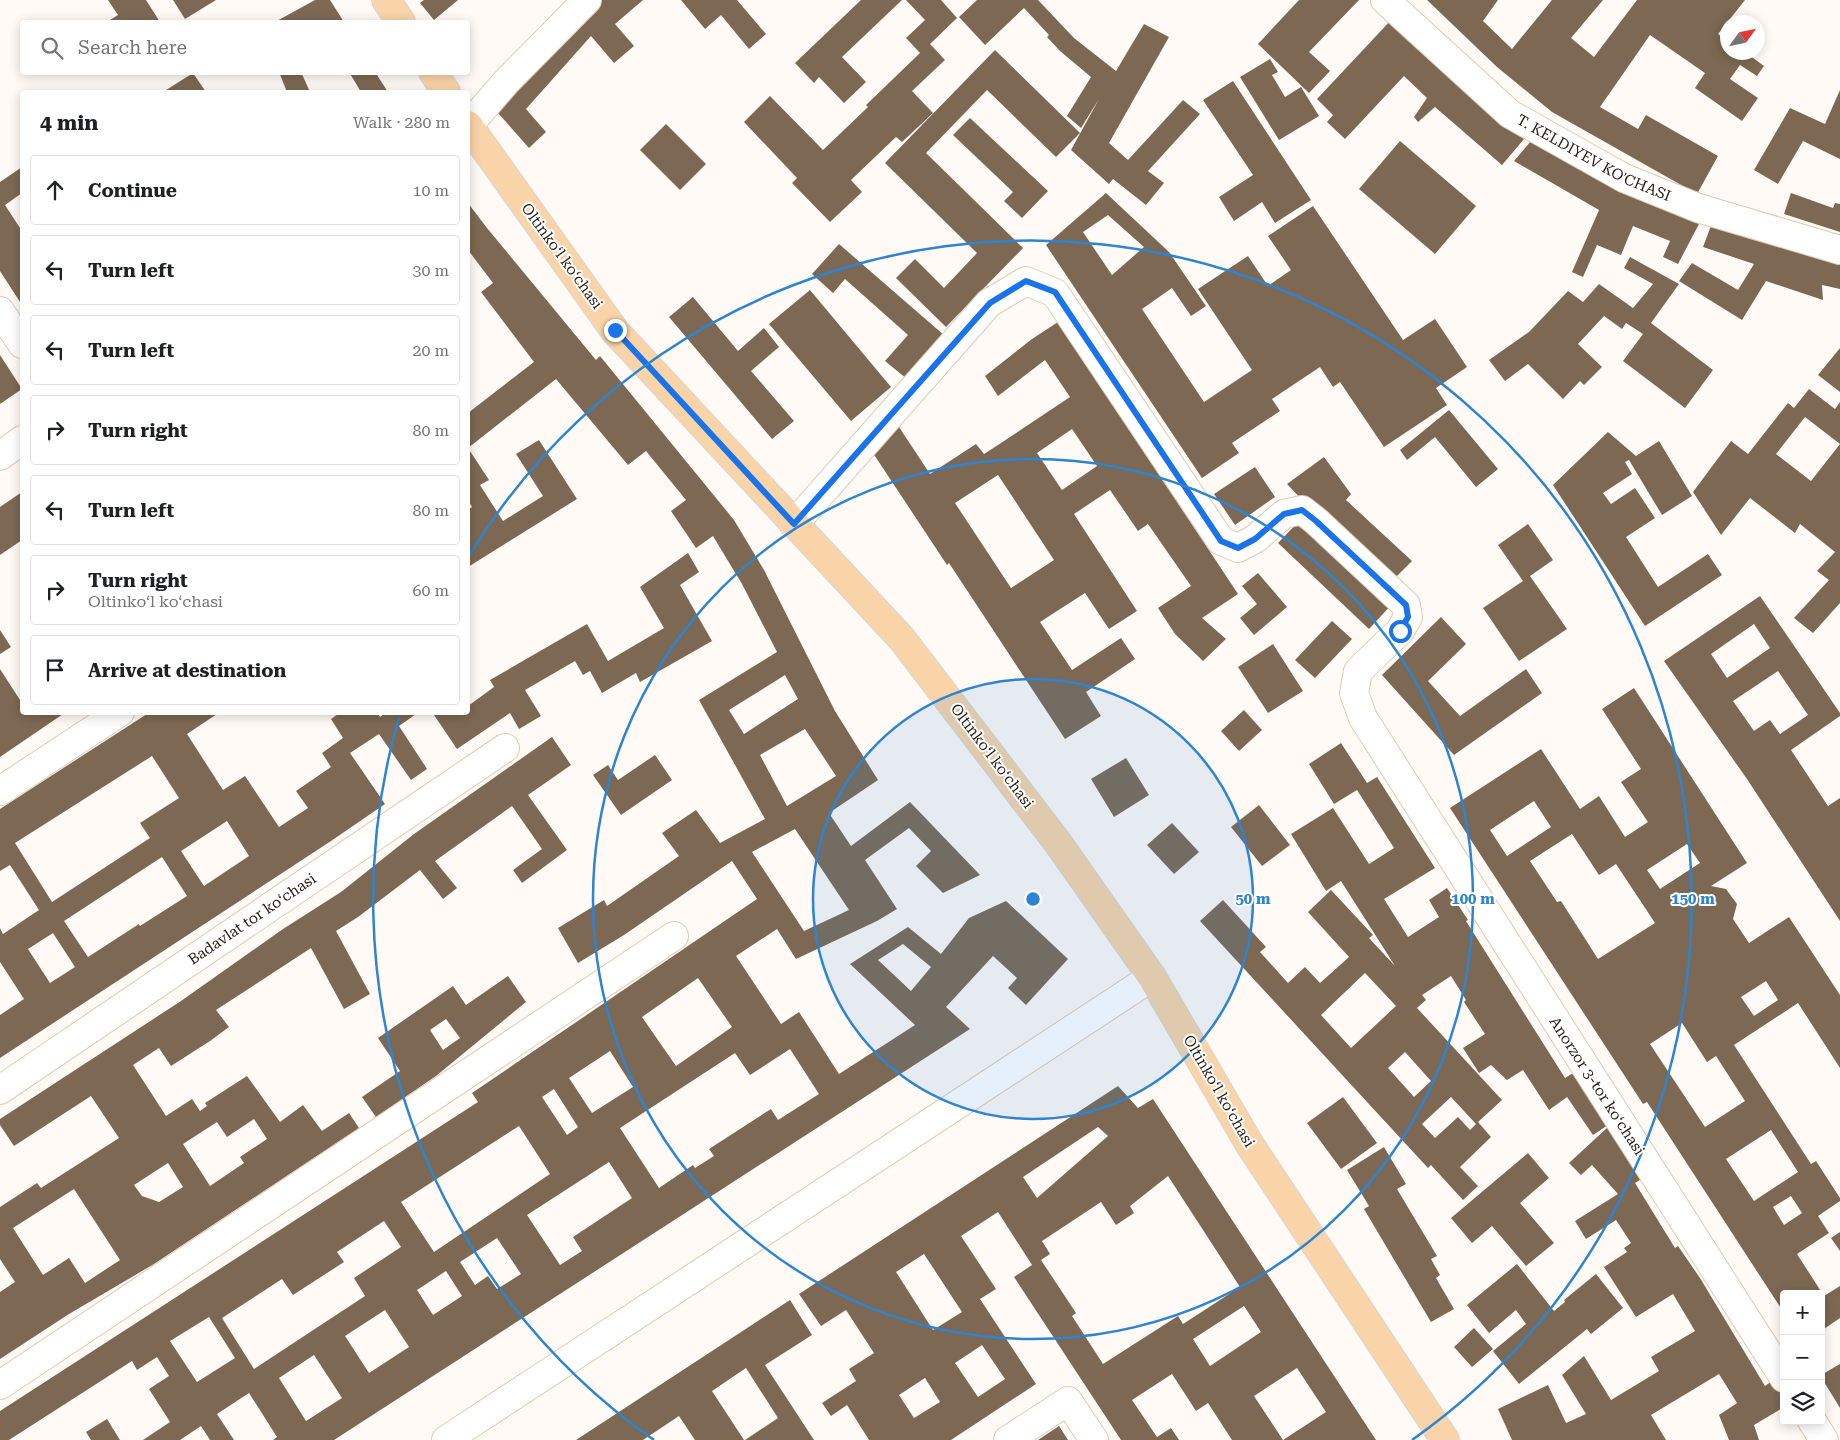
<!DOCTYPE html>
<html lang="en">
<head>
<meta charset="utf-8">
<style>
	:root { --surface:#fff; --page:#f2f2f2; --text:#202124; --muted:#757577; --line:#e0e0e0 }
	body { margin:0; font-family:"Roboto Serif",serif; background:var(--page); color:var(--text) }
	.controls { position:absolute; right:15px; bottom:15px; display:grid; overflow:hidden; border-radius:5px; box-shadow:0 2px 12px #0003 }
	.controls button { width:45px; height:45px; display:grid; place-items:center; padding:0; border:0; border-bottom:1px solid var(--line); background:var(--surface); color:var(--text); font:25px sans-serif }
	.compass { position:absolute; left:1720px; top:15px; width:45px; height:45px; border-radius:50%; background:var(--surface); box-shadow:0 2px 12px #0003; rotate:57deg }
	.stop { position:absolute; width:15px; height:15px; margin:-11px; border:4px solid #1a73e8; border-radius:50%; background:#fff }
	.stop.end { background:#1a73e8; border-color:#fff; box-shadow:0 1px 5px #0008 }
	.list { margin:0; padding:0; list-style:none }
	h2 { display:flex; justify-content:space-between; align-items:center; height:65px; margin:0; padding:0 20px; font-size:21px }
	h2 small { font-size:16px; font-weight:400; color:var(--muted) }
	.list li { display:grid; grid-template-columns:32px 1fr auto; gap:15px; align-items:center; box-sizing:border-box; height:70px; margin:0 10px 10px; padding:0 10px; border:1px solid var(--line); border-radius:5px }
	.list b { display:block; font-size:19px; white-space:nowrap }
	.list p { margin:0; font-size:16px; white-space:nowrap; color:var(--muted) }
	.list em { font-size:16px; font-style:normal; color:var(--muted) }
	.icon { flex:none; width:28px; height:28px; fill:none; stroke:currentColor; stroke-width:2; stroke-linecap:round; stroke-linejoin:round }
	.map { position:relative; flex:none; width:1840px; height:1440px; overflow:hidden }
	.search { position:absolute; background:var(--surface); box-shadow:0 2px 12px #0003; left:20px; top:20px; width:450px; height:55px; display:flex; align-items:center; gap:12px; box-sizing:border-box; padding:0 18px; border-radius:5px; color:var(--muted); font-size:19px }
	.panel { position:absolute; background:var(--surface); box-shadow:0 2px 12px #0003; left:20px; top:90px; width:450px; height:625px; border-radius:5px }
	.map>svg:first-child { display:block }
	.building { fill:#7d6953; fill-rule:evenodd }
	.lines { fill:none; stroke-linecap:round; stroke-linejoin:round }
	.minor-casing { stroke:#e1cbb3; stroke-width:30 }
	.major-casing { stroke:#d8d6d5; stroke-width:30 }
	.minor { stroke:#fff; stroke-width:28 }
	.major { stroke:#f9d4a9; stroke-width:28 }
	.route { stroke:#1a73e8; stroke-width:6 }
	.ring { fill:none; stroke:#2c84d2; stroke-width:2.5 }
	.labels { text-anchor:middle; stroke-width:4; stroke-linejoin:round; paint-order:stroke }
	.street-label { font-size:15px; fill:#251d14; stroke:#fff }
	.centre { fill:#2c84d2; stroke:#fff; stroke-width:2.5 }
	.ring-label { font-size:15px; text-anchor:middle; font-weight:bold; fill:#2c84d2; stroke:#fff; stroke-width:4; stroke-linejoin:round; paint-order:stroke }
</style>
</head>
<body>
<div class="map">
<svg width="1840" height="1440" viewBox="0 0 1840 1440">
	<rect width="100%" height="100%" fill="#fffaf5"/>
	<g class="building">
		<path d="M108,0H146L160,22H107L118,15Z"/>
		<path d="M173,0H216L185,19Z"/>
		<path d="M315,0H330L344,22H275Z"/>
		<path d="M424,0H458L434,20L420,3Z"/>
		<path d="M592,0H643L615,24L634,46L614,63L591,36L526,109L546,132L529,148L491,105Z"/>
		<path d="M681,0H737L766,34L749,49L721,15L705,29Z"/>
		<path d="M861,0H902L842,57L866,82L844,103L819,77L814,83L795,63Z"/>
		<path d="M906,0H941L957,18L930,44L945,60L912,91L933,113L902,142L896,137L851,180L862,192L830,222L792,183L797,178L744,122L770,96L823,150L868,107L866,105L920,53L906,38L925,20Z"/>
		<path d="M977,0H1038L1074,38L1116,71L1144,24L1169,37L1109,143L1128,160L1183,100L1200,114L1148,171L1164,183L1146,205L1113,179L1109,184L1071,150L1099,99L1081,128L1067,116L1091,77L1060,51L1047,37L1049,35L1024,8L985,45L959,17Z"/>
		<path d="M1299,0H1359L1309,52L1330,71L1309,93L1258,44Z"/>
		<path d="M1427,0H1498L1483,21L1512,49L1552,0H1603L1571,38L1594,57L1637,0H1745L1718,34L1728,41V52H1745L1764,66L1757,76L1740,65L1730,79L1758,98L1742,121L1695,88L1705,73L1650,35L1600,107L1638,129L1646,115L1718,156L1697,194L1552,112L1497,67Z"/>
		<path d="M1392,19L1458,81L1524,139L1502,165L1435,107L1418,122L1414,117L1427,98L1404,76L1345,139L1327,122L1333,115L1317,99Z"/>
		<path d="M995,50L1080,133L1056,157L987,90L926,153L1023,248L946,327L896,278L915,259L944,288L977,253L885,163Z"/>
		<path d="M1270,59L1278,72L1272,75L1285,97L1301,87L1319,116L1279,140L1240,77Z"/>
		<path d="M279,72H301L310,92H287Z"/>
		<path d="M349,72H375L388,92H361Z"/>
		<path d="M193,73L206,92H163Z"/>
		<path d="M1233,81L1311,200L1275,223L1262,202L1234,221L1219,197L1253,175L1203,100Z"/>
		<path d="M1840,90V159L1803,141L1778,184L1754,170L1790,108L1825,124Z"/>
		<path d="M970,118L1048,191L1022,218L1004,201L1013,192L953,135Z"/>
		<path d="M666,124L706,164L680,190L640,150Z"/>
		<path d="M1532,140L1619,191L1699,224L1678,264L1663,257L1670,241L1633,226L1621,255L1597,245L1583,277L1572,272L1599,210L1514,161Z"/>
		<path d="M1400,141L1476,206L1435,254L1359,189Z"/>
		<path d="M22,167V193L5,205L22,231V305L0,271V182Z"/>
		<path d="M1106,193L1169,252L1206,306L1191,316L1172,288L1142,309L1204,402L1252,370L1198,289L1248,256L1268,286L1291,270L1268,236L1313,206L1403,340L1435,319L1467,367L1436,388L1447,405L1384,447L1340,382L1333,387L1320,367L1272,399L1280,411L1232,443L1239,453L1202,478L1046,245ZM1108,215L1144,247L1112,275L1083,232Z"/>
		<path d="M1791,193L1833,208L1835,203L1840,204V232L1784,214Z"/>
		<path d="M468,203L487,228L596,360L600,356L734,520L764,570L835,711L878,780L829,813L851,846L910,802L980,875L943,893L916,866L931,851L909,828L865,860L897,909L877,921L796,959L777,929L736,956L781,1024L799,1012L839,1074L915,1025L850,964L908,927L941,954L969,918L1006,901L1068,959L1026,1005L1008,988L1017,978L993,956L946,1007L970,1029L334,1440H273L277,1437L249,1393L217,1414L234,1440H210L201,1426L180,1440H143L170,1422L149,1389L169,1376L157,1357L137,1370L132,1361L9,1440H0V1411L478,1102L472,1093L757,899L732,861L624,935L578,963L558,928L604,900L607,906L679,856L662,833L696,810L720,843L765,819L699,700L777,652L742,584L713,536L696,548L671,511L686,500L646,451L628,465L556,379L468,448L489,480L480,485L503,521L543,496L516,454L539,440L577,499L468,567V510L472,507L468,500V413L534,362L481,292L493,283L468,250ZM785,675L798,699L744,734L729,710ZM805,729L836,776L787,806L760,755ZM795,829L849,910L804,931L752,852ZM903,944L931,967L911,991L878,960ZM698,978L732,1027L676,1066L642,1017ZM790,1049L819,1094L778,1120L771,1109L709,1149L714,1156L695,1168L693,1165L659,1188L620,1128L735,1053L750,1075ZM610,1051L633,1087L592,1113L569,1078ZM554,1089L578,1127L567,1135L542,1097ZM519,1126L550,1174L434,1252L401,1202ZM609,1162L632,1198L573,1237L582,1251L560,1265L527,1215ZM384,1221L401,1247L354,1278L365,1296L254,1369L222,1318L282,1279L293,1295L344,1262L337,1252ZM497,1238L521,1274L497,1289L488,1276L475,1285L460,1262ZM446,1271L462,1296L433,1315L417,1290ZM385,1310L409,1347L369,1373L345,1336ZM209,1317L235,1358L197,1382L170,1341ZM314,1355L342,1398L306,1421L279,1378Z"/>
		<path d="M1712,223L1786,249L1840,262V289L1822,285L1823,300L1766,281L1742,320L1679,281L1692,263L1738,290L1754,264L1703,247Z"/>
		<path d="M839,244L945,336L907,379L885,361L908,335L845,279L833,293L812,274Z"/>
		<path d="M1630,257L1679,284L1651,323L1713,370L1685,408L1623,361L1643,334L1626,323L1622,329L1604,316L1578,344L1602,367L1584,385L1580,381L1563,399L1528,364L1505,381L1489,360L1529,332L1568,291L1583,302L1599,284L1633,308L1653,284L1624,268Z"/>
		<path d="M810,290L891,387L851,421L769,324Z"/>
		<path d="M693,297L738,351L764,328L779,347L751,371L794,421L772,439L669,317Z"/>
		<path d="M1058,322L1238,594L1202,618L1226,639L1203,661L1175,634L1158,608L1191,586L1148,524L1138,531L1110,490L1074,514L1137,611L1109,629L1085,593L1040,622L1072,670L1121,638L1135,659L1086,692L1101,716L1065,739L949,563L947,565L869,447L899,427L930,474L976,444L984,454L998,445L1070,397L1045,360L998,396L985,376L1032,339ZM1072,429L1097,466L1062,490L1037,453ZM998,475L1054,560L1011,588L955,503Z"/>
		<path d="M1840,348V392L1818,375Z"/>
		<path d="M0,355L22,389L0,404Z"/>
		<path d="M1809,389L1835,409L1840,402V603L1813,633L1794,618L1829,580L1817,571L1835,552L1800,524L1795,533L1750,498L1721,535L1693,492L1731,441L1748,454L1788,403L1794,408ZM1805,417L1840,444L1811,481L1776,454Z"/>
		<path d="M1449,410L1498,469L1476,487L1435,437L1407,460L1400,450Z"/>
		<path d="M1608,432L1636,456L1659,441L1692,496L1662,515L1629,460L1625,462L1632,474L1603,493L1611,504L1635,488L1655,518L1626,537L1658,587L1708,554L1722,575L1645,626L1553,485Z"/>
		<path d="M1324,457L1351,494L1346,500L1412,561L1396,577L1324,523L1287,484Z"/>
		<path d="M1255,467L1275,497L1235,525L1214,494Z"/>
		<path d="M22,492V540L0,555V507Z"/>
		<path d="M1303,517L1394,602L1369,629L1278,543Z"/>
		<path d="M1528,524L1553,560L1530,576L1567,629L1519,661L1483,608L1523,581L1498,545Z"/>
		<path d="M688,553L699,572L680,585L712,641L640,682L636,673L602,693L590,671L583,675L575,661L525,690L541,716L519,729L510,713L457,749L432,712H468V706L494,687L490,680L587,624L608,661L664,628L640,587Z"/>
		<path d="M1258,573L1287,607L1254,635L1240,618L1257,604L1242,586Z"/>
		<path d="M1760,596L1840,713V716L1791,750L1828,806L1840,798V921L1747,779L1664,661ZM1754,624L1770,648L1727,678L1711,654ZM1778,671L1808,715L1780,734L1770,720L1754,731L1733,701Z"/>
		<path d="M1441,617L1466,644L1428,681L1460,716L1526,669L1542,693L1454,755L1382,675Z"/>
		<path d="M1332,621L1352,639L1315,678L1295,660Z"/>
		<path d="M0,630L11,647L0,654Z"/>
		<path d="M1273,644L1303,691L1268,713L1238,667Z"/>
		<path d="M0,669L20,700L22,698V712H66L0,757Z"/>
		<path d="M1634,688L1747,863L1711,886L1726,889L1737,904L1733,919L1749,943L1789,917L1840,995V1068L1798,1003L1734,1045L1811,1164L1816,1161L1840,1198V1201L1818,1216L1829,1233L1797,1254L1824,1296L1840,1286V1318L1821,1331V1294H1784V1313L1647,1102L1643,1104L1450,808L1541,749L1580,809L1599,796L1625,837L1648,822L1621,782L1641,769L1602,709ZM1534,801L1551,827L1507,856L1490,830ZM1572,834L1599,875L1616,864L1655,923L1598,959L1561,901L1557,902L1530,861ZM1687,844L1700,863L1660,889L1647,870ZM1766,981L1778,1000L1754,1016L1741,997ZM1682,1023L1707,1062L1716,1056L1745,1101L1705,1127L1650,1044ZM1771,1130L1798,1172L1754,1201L1726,1159ZM1791,1196L1802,1213L1784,1225L1773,1207Z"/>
		<path d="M1244,710L1262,730L1239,751L1221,731Z"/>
		<path d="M150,712H220L187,734L223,790L245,776L279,827L308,808L296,791L331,767L322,753L343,738L331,719L341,712H377L380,717L387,712H419L399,726L427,769L411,780L379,734L350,753L385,804L331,841L0,1058V1015L24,999L0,962V928L3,934L39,910L10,865L0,871V809ZM152,756L179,798L140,823L150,838L52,902L15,843ZM227,821L249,856L204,886L181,851ZM162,857L187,896L140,926L139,924L88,957L64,921ZM53,933L75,967L50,983L28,949Z"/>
		<path d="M552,737L571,765L528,795L567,850L522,883L513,870L542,849L512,806L435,861L457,888L443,899L420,870L358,917L336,931L370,994L344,1009L311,948L216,1010L229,1027L210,1041L171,1066L159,1048L133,1065L166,1116L192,1099L200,1111L207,1106L205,1103L247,1076L280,1122L303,1105L322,1131L349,1113L359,1128L154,1264L69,1314L0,1359V1292L15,1282L0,1259V1207L37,1183L41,1188L119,1138L91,1096L14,1146L0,1125V1119L181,1001L283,929L341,892L414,834ZM254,1119L267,1139L240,1157L244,1163L210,1186L183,1144L217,1122L227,1137ZM168,1163L183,1187L159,1202L142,1196L134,1185ZM74,1189L120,1260L85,1283L69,1258L43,1275L13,1228Z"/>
		<path d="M1341,743L1367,783L1377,777L1435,868L1384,899L1408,937L1439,917L1429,900L1447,888L1468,920L1466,921L1565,1078L1573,1073L1608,1125L1593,1135L1567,1097L1549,1110L1523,1070L1507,1080L1491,1065L1479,1073L1463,1048L1485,1034L1464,1002L1466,1000L1451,976L1422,995L1426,1000L1417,1008L1502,1100L1478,1122L1491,1137L1460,1167L1478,1186L1463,1200L1431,1165L1428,1168L1200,921L1223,900L1266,947L1260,952L1288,983L1305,967L1320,983L1349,957L1308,912L1331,890L1373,935L1369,938L1395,966L1341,881L1326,891L1291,834L1333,808L1369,864L1394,848L1357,790L1334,804L1309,764ZM1365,973L1396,1006L1351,1048L1321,1015ZM1405,1052L1431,1081L1414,1097L1388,1068ZM1451,1097L1476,1124L1470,1130L1458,1117L1435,1138L1422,1124Z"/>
		<path d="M655,755L672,780L621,815L593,775L608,765L618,780Z"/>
		<path d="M1126,758L1149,795L1114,817L1091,779Z"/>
		<path d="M1259,805L1290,845L1262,866L1231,827Z"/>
		<path d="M1172,823L1199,852L1174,874L1147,845Z"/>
		<path d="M508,976L526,1002L436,1076L376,1117L362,1097L400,1071L378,1038L453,986L466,1005ZM446,1019L460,1038L443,1050L430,1030Z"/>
		<path d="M1118,1086L1138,1108L1153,1099L1376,1440H1283L1326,1412L1297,1368L1254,1396L1283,1440H1232L1208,1403L1196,1411L1172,1374L1132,1400L1157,1437L1171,1428L1179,1440H1121L1014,1277L1032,1265L998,1212L961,1236L996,1289L980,1299L1036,1384L951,1440H869L847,1405L831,1416L822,1403L856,1381L849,1369L874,1353L846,1310L821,1326L799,1294ZM1098,1127L1108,1136L1037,1198L1023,1177ZM1168,1176L1240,1287L1183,1324L1178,1316L1103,1364L1072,1316L1076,1313L1041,1260L1050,1254L1042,1241L1101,1202L1116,1225L1134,1213L1130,1206ZM924,1254L962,1312L933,1330L896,1272ZM1244,1306L1261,1332L1210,1366L1193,1339ZM982,1345L1005,1379L978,1397L955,1363ZM925,1378L940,1402L914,1418L899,1395Z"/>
		<path d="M1343,1097L1377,1143L1341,1169L1307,1123Z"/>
		<path d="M1608,1127L1651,1173L1635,1183L1675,1248L1678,1246L1700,1278L1765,1386L1776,1378L1784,1391V1407L1754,1425L1759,1440H1729L1719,1415L1737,1403L1719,1374L1651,1415L1666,1440H1512L1498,1409L1548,1385L1566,1423L1586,1414L1562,1375L1584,1356L1611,1400L1659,1371L1651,1357L1695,1331L1673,1294L1636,1317L1604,1267L1627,1252L1624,1248L1631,1243L1616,1220L1586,1239L1575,1221L1618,1194L1592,1165L1581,1175L1569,1163Z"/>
		<path d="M1384,1147L1406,1184L1397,1189L1437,1256L1431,1259L1440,1275L1436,1278L1454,1309L1431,1322L1364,1209L1369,1206L1347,1170Z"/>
		<path d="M1528,1153L1549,1178L1520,1203L1554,1243L1526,1266L1492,1226L1472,1243L1451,1218Z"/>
		<path d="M1840,1232V1251L1831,1238Z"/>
		<path d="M1517,1264L1554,1311L1565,1302L1564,1300L1596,1274L1623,1308L1591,1334L1587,1329L1519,1384L1493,1351L1526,1324L1516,1310L1489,1333L1467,1305Z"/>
		<path d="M790,1300L812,1335L765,1365L814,1440H745L778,1418L746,1368L712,1391L744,1440H695L679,1416L643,1440H576Z"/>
		<path d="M1474,1328L1493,1349L1472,1367L1454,1347Z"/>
		<path d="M1840,1364V1408L1821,1377V1375Z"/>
		<path d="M107,1419L120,1440H91L86,1432Z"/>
		<path d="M1059,1426L1068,1440H1038Z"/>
	</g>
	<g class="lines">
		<defs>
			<g id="minor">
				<path id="s1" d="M1385,0L1510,114L1624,178L1698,208L1840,250"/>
				<path d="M468,126L506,82L587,0"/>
				<path d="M0,311L22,344"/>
				<path d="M0,456L22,440"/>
				<path d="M794,524L989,303L1026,281L1055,293L1221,541L1238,548L1255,539L1284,514L1302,510L1316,521L1406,605L1408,617L1400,631L1358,671L1354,693L1363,718L1784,1378"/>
				<path d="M0,791L120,712"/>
				<path d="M0,1090L505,748"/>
				<path d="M0,1385L674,936"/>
				<path d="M1812,1421L1824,1440"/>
				<path d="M446,1440L1152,977"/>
				<path d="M1008,1440L1068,1401L1094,1440"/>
			</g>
			<g id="major">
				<path d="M386,0L401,22"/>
				<path d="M433,72L446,92"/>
				<path d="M468,125L615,331L902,639L1058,843L1152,977L1250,1145L1445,1440"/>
			</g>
		</defs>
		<use href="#minor" class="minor-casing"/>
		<use href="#major" class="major-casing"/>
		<use href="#minor" class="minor"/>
		<use href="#major" class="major"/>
	</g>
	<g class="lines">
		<path class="route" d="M615,330L794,524L990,303L1026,281L1055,292L1221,541L1238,548L1255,539L1284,514L1302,510L1316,521L1406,605L1408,617L1400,631"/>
	</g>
	<circle cx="1033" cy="899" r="220" fill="#2c84d2" fill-opacity=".12"/>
	<g class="ring">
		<circle cx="1033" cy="899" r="220"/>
		<circle cx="1033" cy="899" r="440"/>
		<path d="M654 1440A660 660 0 0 1 399 717M470 554A660 660 0 1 1 1412 1440"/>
	</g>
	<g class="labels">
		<g class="street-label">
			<text dy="5" stroke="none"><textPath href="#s1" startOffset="264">T. KELDIYEV KO'CHASI</textPath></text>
			<text transform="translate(562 256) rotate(54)" y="5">Oltinkoʻl koʻchasi</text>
			<text transform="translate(992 756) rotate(53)" y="5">Oltinkoʻl koʻchasi</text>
			<text transform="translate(252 919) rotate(-34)" y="5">Badavlat tor koʻchasi</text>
			<text transform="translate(1597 1086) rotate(57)" y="5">Anorzor 3-tor koʻchasi</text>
			<text transform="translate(1219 1091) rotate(60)" y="5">Oltinkoʻl koʻchasi</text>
		</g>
	</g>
	<circle cx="1033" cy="899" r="8" class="centre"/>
	<g class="ring-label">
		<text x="1253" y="904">50 m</text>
		<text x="1473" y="904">100 m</text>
		<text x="1693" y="904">150 m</text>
	</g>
</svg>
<div class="controls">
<button>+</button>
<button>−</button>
<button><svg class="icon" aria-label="layers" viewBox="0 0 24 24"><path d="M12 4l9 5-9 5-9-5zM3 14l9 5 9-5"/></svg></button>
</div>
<svg class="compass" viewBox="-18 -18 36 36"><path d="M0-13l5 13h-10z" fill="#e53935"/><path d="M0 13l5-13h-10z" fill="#757577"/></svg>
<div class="stop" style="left:1400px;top:631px"></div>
<div class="stop end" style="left:615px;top:330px"></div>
<div class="search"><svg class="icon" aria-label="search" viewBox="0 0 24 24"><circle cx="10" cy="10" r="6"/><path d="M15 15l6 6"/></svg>Search here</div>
<section class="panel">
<h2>4 min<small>Walk · 280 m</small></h2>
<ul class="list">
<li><svg class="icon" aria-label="ahead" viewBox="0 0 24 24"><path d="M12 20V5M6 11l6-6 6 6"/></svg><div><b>Continue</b></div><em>10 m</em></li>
<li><svg class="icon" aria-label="left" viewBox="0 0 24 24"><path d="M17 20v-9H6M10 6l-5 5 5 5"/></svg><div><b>Turn left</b></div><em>30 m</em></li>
<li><svg class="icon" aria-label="left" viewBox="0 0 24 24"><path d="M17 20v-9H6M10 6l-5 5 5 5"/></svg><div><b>Turn left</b></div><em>20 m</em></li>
<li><svg class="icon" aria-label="right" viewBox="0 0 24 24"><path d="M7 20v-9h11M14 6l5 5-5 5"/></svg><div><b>Turn right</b></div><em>80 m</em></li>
<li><svg class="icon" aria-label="left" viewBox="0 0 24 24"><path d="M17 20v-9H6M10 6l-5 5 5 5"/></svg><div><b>Turn left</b></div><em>80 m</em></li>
<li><svg class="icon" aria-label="right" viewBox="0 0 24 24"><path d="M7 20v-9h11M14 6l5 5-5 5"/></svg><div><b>Turn right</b><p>Oltinkoʻl koʻchasi</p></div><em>60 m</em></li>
<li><svg class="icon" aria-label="arrive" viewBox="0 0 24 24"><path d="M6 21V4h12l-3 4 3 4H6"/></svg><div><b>Arrive at destination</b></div></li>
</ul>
</section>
</div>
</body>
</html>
